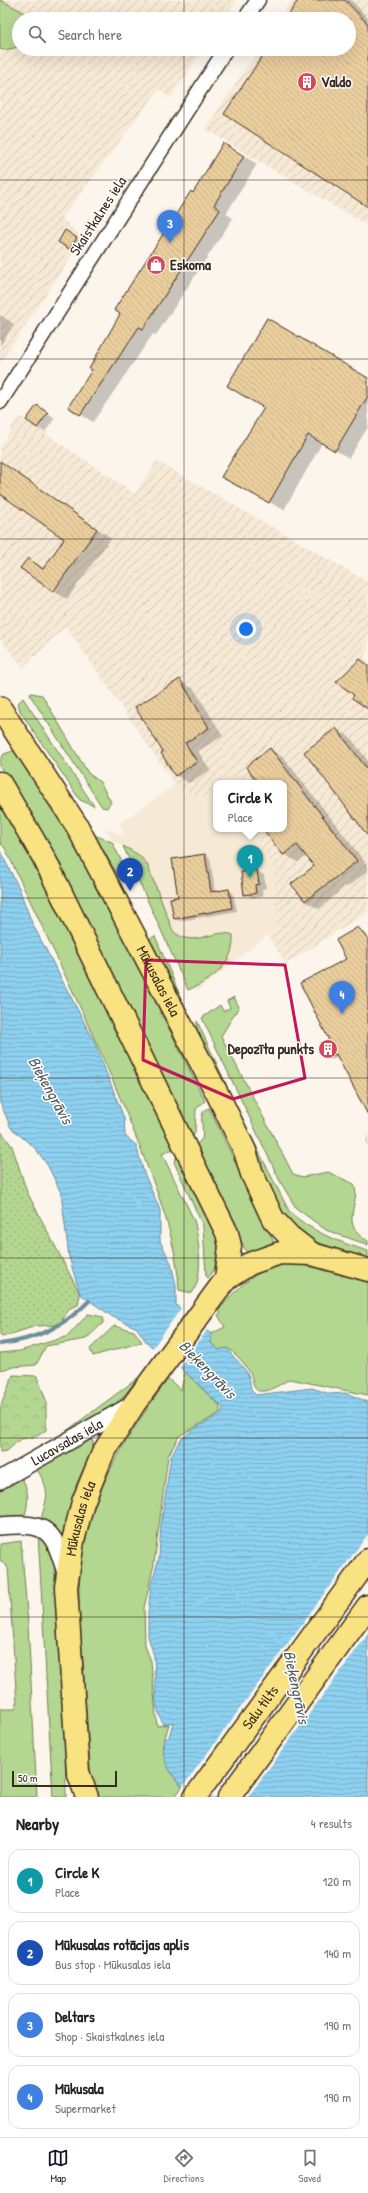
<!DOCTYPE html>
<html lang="en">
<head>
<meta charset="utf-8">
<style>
	:root { --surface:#fff; --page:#f2f2f2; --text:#222; --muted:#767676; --line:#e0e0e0; --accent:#111827 }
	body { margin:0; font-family:"Patrick Hand",sans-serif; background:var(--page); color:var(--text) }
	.scale { position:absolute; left:12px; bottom:10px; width:105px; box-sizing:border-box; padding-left:4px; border:2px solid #3b2a1e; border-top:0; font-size:11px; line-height:14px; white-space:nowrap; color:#3b2a1e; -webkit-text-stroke:3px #fff; paint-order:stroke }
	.you { position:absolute; left:246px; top:629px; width:14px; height:14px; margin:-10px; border:3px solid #fff; border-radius:50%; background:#1a73e8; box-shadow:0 0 0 6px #1a73e833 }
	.badge { display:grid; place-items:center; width:26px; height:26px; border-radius:50%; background:var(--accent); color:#fff; font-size:13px; font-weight:700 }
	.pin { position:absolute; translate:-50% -33px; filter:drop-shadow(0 1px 2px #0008) }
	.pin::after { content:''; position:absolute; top:21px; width:14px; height:12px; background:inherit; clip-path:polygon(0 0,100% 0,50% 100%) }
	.popup { position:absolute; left:213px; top:780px; width:74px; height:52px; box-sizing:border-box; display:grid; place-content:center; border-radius:8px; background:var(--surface); filter:drop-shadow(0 1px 3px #0005); font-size:13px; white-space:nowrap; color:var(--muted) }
	.popup b { font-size:15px; color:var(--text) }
	.popup::after { content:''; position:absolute; left:50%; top:100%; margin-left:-8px; border:8px solid transparent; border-top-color:var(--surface) }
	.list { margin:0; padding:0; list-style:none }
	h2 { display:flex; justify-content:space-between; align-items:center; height:52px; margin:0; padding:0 16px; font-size:17px }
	h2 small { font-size:13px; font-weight:400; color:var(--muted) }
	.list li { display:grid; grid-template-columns:26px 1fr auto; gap:12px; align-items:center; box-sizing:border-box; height:64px; margin:0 8px 8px; padding:0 8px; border:1px solid var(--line); border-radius:12px }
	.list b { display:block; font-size:15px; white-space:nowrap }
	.list p { margin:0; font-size:13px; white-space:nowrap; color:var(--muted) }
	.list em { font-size:13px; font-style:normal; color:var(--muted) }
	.icon { flex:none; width:22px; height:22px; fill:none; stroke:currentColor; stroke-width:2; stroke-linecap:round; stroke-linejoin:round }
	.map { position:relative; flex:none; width:368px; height:1797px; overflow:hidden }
	.search { position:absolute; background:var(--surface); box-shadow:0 4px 16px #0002; left:12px; right:12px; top:12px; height:44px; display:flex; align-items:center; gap:10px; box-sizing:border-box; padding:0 14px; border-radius:22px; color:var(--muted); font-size:15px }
	.sheet { height:340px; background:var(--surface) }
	nav { display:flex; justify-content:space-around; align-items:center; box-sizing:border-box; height:56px; border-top:1px solid var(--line); background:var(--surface); font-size:11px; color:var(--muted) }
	nav a { display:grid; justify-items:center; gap:2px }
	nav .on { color:var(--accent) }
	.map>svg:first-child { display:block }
	.built { fill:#f6e9d5 }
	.industrial { fill:url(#industrial-furrows) }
	.green { fill:#b3d690; stroke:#778057 }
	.forest { fill:url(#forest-crowns); stroke:#778057 }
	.garden { fill:url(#garden-dots); stroke:#778057 }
	.water { fill:url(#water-rules); stroke:#6d8e9c }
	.pier { fill:#fbf5ec }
	.shadow { fill:#0003 }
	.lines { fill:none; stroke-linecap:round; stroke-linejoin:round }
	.stream { stroke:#6d8e9c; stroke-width:4 }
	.building { fill:url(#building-back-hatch); stroke:#3b2a1e }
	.minor-casing { stroke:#3b2a1e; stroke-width:17 }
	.tertiary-casing { stroke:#3b2a1e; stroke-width:20 }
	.trunk-casing { stroke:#3b2a1e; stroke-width:25 }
	.minor { stroke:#fff; stroke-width:14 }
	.tertiary { stroke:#fff; stroke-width:17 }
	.trunk { stroke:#f8e281; stroke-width:22 }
	.marked { fill:none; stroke:#c2185b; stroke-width:3; stroke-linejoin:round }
	.grid { fill:none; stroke:#3b2a1e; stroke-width:1; stroke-opacity:0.55 }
	.labels { text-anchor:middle; stroke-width:3; stroke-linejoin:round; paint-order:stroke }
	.poi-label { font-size:15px; font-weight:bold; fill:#3b2a1e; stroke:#fff; text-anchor:start }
	.street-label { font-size:15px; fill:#3b2a1e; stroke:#fff }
	.water-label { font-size:16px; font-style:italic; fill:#545c5d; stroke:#fff }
</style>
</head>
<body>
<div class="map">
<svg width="368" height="1797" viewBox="0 0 368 1797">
	<defs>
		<pattern id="industrial-furrows" width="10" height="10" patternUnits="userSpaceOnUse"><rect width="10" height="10" fill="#f6e9d5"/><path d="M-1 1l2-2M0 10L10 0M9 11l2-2" fill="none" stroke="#d4c8b6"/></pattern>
		<pattern id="forest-crowns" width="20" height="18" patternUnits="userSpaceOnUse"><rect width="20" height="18" fill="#b3d690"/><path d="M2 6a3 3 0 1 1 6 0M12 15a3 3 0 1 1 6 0" fill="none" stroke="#9bb87c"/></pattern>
		<pattern id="garden-dots" width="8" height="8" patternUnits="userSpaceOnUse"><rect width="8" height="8" fill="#b3d690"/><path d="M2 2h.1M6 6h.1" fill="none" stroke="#9bb87c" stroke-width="1.8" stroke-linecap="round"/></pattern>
		<pattern id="water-rules" width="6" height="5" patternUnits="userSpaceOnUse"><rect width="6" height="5" fill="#8ed0f0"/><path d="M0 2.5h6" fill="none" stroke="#7bb3cd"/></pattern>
		<pattern id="building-back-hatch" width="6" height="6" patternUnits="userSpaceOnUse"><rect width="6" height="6" fill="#eace9e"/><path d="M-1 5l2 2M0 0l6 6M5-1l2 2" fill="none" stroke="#cab188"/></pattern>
	</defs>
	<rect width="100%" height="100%" fill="#fbf5ec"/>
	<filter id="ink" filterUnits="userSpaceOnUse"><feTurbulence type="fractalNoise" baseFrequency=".025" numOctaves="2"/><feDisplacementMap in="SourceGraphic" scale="8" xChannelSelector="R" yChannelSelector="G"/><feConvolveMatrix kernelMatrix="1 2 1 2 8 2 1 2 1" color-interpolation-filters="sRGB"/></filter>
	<g filter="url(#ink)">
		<path class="built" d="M175,785L200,798L216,795V829H249L274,868L277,927L198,991L133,852L112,840L106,829L125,836L120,823Z"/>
		<g class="industrial">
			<path d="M0,0H237L224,19H19V49H203L170,99L159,89L62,218L83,239L0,363Z"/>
			<path d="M292,0H368V226L205,129L259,49H349V19H279Z"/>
			<path d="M18,418H23L135,494L157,461L368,582V649L364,657L368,660V912L286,964L267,934L277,927L274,868L249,829H284V783H216V795L200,798L175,785L66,626L23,667L0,639V447Z"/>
		</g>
		<g class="green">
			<path d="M0,0L20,10L31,19H19V47L4,50L0,49Z"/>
			<path d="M31,693L42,695L88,773L100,782L111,802L107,808L102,807L30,695Z"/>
			<path d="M23,698L94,806L80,800L20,711L18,703Z"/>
			<path d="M13,751L21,752L75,840L205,1101L196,1109L195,1132L192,1138L30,810L0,767V760L4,754Z"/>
			<path d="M0,798L177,1147L162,1154L194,1220C199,1239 204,1278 192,1293L179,1290C176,1235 157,1192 138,1142C99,1042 51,946 5,848L0,843Z"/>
			<path d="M94,835L112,842L130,878L123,881L119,877Z"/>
			<path d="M123,846L139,855L147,864L173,931C193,950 214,927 233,935C235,964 212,980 188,990Z"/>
			<path d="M155,936L179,993L175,992L148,940Z"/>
			<path d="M234,997L239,1007L221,1036L293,1174L303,1177L328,1172L354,1184C362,1202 337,1225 368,1241V1245L326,1230L296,1208L280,1181L202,1018L220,1005L223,1011L230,1008L227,1001Z"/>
			<path d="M197,1021L226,1084L225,1090L197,1030Z"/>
			<path d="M231,1097L289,1211C309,1231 341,1243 368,1251V1259L313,1241L281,1217Z"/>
			<path d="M209,1108L274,1242L247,1253L194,1147L202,1139C205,1129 196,1112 209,1108Z"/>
			<path d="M178,1155L217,1237L218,1252L214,1270L208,1278L206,1276L203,1226L174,1162Z"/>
			<path d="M282,1263L299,1264L368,1282V1395L290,1379C284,1382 270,1391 265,1391C251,1393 254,1381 250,1373C245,1364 236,1353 227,1348L219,1350L211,1343V1334L225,1327L218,1315L221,1313L219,1310C239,1286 251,1274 282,1263Z"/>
			<path d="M88,1314L103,1317V1323L86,1339L46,1346L36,1365L13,1367L0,1370V1353L20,1351L68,1336Z"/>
			<path d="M114,1326L134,1331L142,1342L93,1356L90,1349Z"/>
			<path d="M185,1372L220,1406V1413L179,1436L168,1456L154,1564L144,1608L145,1646L151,1661L157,1726L169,1724L162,1748L175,1778L182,1787L175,1797H96L91,1782L79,1606C77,1513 116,1451 168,1379L181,1390Z"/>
			<path d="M138,1378L123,1397L107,1411L28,1457L26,1455L65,1432Z"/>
			<path d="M90,1440L93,1441V1447L77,1483L62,1535L41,1519C48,1494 50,1492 37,1469Z"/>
			<path d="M22,1478C29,1492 29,1500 25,1515L0,1517V1490Z"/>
			<path d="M38,1534L50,1547L54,1560L65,1741L66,1797H53Z"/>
			<path d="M21,1541L28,1624L37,1797H0V1709H15L17,1704L8,1568L0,1560V1544Z"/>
		</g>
		<path class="forest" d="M13,1375L37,1376L46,1400V1430L36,1437L20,1439L7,1451L0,1452V1408Z"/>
		<path class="garden" d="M0,1130L12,1146L27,1192L80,1294L78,1305L70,1308L61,1322L56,1325L36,1326L2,1337L0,1334Z"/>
		<path class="water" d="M0,851L19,888L32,923L94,1041L124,1118L125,1136L136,1145L144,1173L160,1210V1241L171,1263L176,1285V1305L211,1334V1343L219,1350L227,1348C233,1358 245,1366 249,1377C251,1384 249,1390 256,1395L312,1388L330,1394L346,1393L368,1402V1797H194C177,1783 159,1763 164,1740L169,1737L173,1722L163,1725L156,1705L154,1656L148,1636V1613L151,1584L159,1558L161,1524L171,1456L180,1440L194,1429L221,1414L223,1408L181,1368L147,1343L137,1328L113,1317L80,1294L69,1257L61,1193L48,1166L36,1149L11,1128L0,1102Z"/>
		<g class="pier">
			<path d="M182,1307L208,1329L179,1369L152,1349Z"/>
			<path d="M368,1534V1634L248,1797H190L181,1789Z"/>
		</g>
		<g class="shadow">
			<path d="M300,0H351L368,18V206L268,49H349V19H287Z"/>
			<path d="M237,152L257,164L226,214L233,218L156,335L153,334L93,422L80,414L93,370L122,314L194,194Z"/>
			<path d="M69,233L80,241L73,251L59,241Z"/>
			<path d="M0,315L14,324L0,346Z"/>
			<path d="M368,379V427L349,458L322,443L284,510L236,484Z"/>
			<path d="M38,406L55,418L45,432L37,428Z"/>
			<path d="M2,463L111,538L67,599L53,591L28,559L44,569L66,539L0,493Z"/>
			<path d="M180,681L194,689L223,736L198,751L210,770L189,783L175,775L164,752Z"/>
			<path d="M336,729L350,737L368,761V834Z"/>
			<path d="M270,749L284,758L368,866V871L347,887L345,886L319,909L305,901L315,866L307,856L298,862L284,854L264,829H284V783H259Z"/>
			<path d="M205,855L210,858L215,892L229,890L233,893L237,911L180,921L175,919L179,898Z"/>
			<path d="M257,871L264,875L266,888L262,889L263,897L253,898L245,894Z"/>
			<path d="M358,929L368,938V1113L338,1057L332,1060L328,1058L321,1045L330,1040L347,959Z"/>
			<path d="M368,1133V1146L366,1143Z"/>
		</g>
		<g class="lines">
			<path class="stream" d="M0,1344C35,1340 65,1326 89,1301"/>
		</g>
		<g class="building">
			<path d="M298,0H345L368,24V207L224,114L267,49H349V19H286Z"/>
			<path d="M223,143L244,156L214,205L220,210L143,329L139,327L80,415L68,407L92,370L89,369L120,314L114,310L191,191L193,193Z"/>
			<path d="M65,230L77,238L69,249L58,242Z"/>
			<path d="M267,318L368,378V396L335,451L308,435L269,503L221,477L264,408L227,386Z"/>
			<path d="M37,405L48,413L37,428L26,420Z"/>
			<path d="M0,461L97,529L53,592L20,568L28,558L43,569L64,539L0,494Z"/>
			<path d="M360,659L368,665V709L352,698L354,695L336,682Z"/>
			<path d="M180,679L209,728L185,743L197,762L175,776L161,753L163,752L135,707Z"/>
			<path d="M336,728L368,770V836L304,752Z"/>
			<path d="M270,748L357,861L305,901L291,884L314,866L297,845L283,855L263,829H284V783H258L246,767Z"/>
			<path d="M205,854L211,892L229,889L232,908L174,919L170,898L178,897L172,859Z"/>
			<path d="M257,870L259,884L255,885L256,893L244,895L241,872Z"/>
			<path d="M358,927L368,939V1115L336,1054L327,1058L320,1044L329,1040L300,983L346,959L336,940Z"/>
		</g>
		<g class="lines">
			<defs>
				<g id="minor">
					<path d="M245,19L258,0"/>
					<path d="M0,402L226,49"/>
				</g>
				<g id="tertiary">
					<path id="s1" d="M0,1480L134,1404"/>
					<path d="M0,1526C48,1522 53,1529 66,1573"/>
				</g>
				<g id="trunk">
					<path id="s2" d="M0,708L77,826L219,1097L245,1151L252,1174L273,1219L290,1237L312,1254"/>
					<path d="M0,783L44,858L227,1233L230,1246L226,1279"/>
					<path id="s3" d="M87,1797L78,1772L66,1587L73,1541L83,1502L103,1453L134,1404L226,1279L249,1264L280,1253L312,1254L368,1270"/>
					<path id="s4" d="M195,1797L368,1560"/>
					<path d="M229,1797L368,1606"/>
				</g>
			</defs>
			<use href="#minor" class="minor-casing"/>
			<use href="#tertiary" class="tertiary-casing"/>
			<use href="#trunk" class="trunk-casing"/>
			<use href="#minor" class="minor"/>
			<use href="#tertiary" class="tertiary"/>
			<use href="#trunk" class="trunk"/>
		</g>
	</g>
	<path class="marked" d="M146,960L285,965L305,1078L233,1099L143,1060Z"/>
	<path class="grid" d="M184,0V19M184,49V1797M0,180H368M0,359H368M0,539H368M0,719H368M0,898H368M0,1078H368M0,1258H368M0,1438H368M0,1617H368"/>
	<defs>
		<symbol id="building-disc" viewBox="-11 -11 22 22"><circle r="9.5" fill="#d1495b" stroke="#fff"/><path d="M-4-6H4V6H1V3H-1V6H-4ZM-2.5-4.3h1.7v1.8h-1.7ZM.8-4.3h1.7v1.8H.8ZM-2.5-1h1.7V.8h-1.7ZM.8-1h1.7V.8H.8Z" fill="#fff"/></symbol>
		<symbol id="shop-disc" viewBox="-11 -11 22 22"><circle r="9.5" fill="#d1495b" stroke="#fff"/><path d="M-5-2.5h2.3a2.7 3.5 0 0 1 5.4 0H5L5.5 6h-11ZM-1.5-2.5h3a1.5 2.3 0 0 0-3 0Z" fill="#fff"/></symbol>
	</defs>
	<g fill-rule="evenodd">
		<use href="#building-disc" x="296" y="71" width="22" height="22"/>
		<use href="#shop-disc" x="145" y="254" width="22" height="22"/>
		<use href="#building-disc" x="317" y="1038" width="22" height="22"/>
	</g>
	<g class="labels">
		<g class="poi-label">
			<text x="321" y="87">Valdo</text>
			<text x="170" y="270">Eskoma</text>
			<text x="314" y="1054" text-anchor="end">Depozīta punkts</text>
		</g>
		<g class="street-label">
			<text transform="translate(98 216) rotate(-57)" y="5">Skaistkalnes iela</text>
			<text dy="5" stroke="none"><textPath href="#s2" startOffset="316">Mūkusalas iela</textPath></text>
			<text dy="5" stroke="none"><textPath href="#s1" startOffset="77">Lucavsalas iela</textPath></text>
			<text dy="5" stroke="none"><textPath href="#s3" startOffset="282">Mūkusalas iela</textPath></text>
			<text dy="5" stroke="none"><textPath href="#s4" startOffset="111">Salu tilts</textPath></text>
		</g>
		<g class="water-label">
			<text transform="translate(51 1090) rotate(61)" y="6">Bieķengrāvis</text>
			<text transform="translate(208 1369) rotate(46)" y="6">Bieķengrāvis</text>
			<text transform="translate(297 1687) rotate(78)" y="6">Bieķengrāvis</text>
		</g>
	</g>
</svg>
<div class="scale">50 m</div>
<div class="you"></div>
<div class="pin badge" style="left:250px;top:878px;background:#0f9aa8">1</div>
<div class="popup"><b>Circle K</b>Place</div>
<div class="pin badge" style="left:130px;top:891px;background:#1a4fb4">2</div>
<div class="pin badge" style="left:170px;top:243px;background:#3f7fe0">3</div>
<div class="pin badge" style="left:342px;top:1014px;background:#3f7fe0">4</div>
<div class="search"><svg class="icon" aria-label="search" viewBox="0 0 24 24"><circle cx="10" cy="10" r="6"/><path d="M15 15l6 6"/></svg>Search here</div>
</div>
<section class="sheet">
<h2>Nearby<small>4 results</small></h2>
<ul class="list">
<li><span class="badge" style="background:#0f9aa8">1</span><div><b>Circle K</b><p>Place</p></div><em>120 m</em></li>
<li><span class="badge" style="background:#1a4fb4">2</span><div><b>Mūkusalas rotācijas aplis</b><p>Bus stop · Mūkusalas iela</p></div><em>140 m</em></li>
<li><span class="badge" style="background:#3f7fe0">3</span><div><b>Deltars</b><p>Shop · Skaistkalnes iela</p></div><em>190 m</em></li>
<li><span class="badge" style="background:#3f7fe0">4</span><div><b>Mūkusala</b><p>Supermarket</p></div><em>190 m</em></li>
</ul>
</section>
<nav>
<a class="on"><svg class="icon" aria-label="map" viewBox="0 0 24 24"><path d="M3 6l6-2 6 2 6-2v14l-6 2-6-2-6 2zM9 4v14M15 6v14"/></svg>Map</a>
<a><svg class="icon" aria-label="directions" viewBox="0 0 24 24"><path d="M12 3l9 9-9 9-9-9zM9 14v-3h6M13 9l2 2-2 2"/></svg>Directions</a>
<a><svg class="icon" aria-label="saved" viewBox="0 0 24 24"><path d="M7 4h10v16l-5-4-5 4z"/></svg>Saved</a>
</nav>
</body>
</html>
